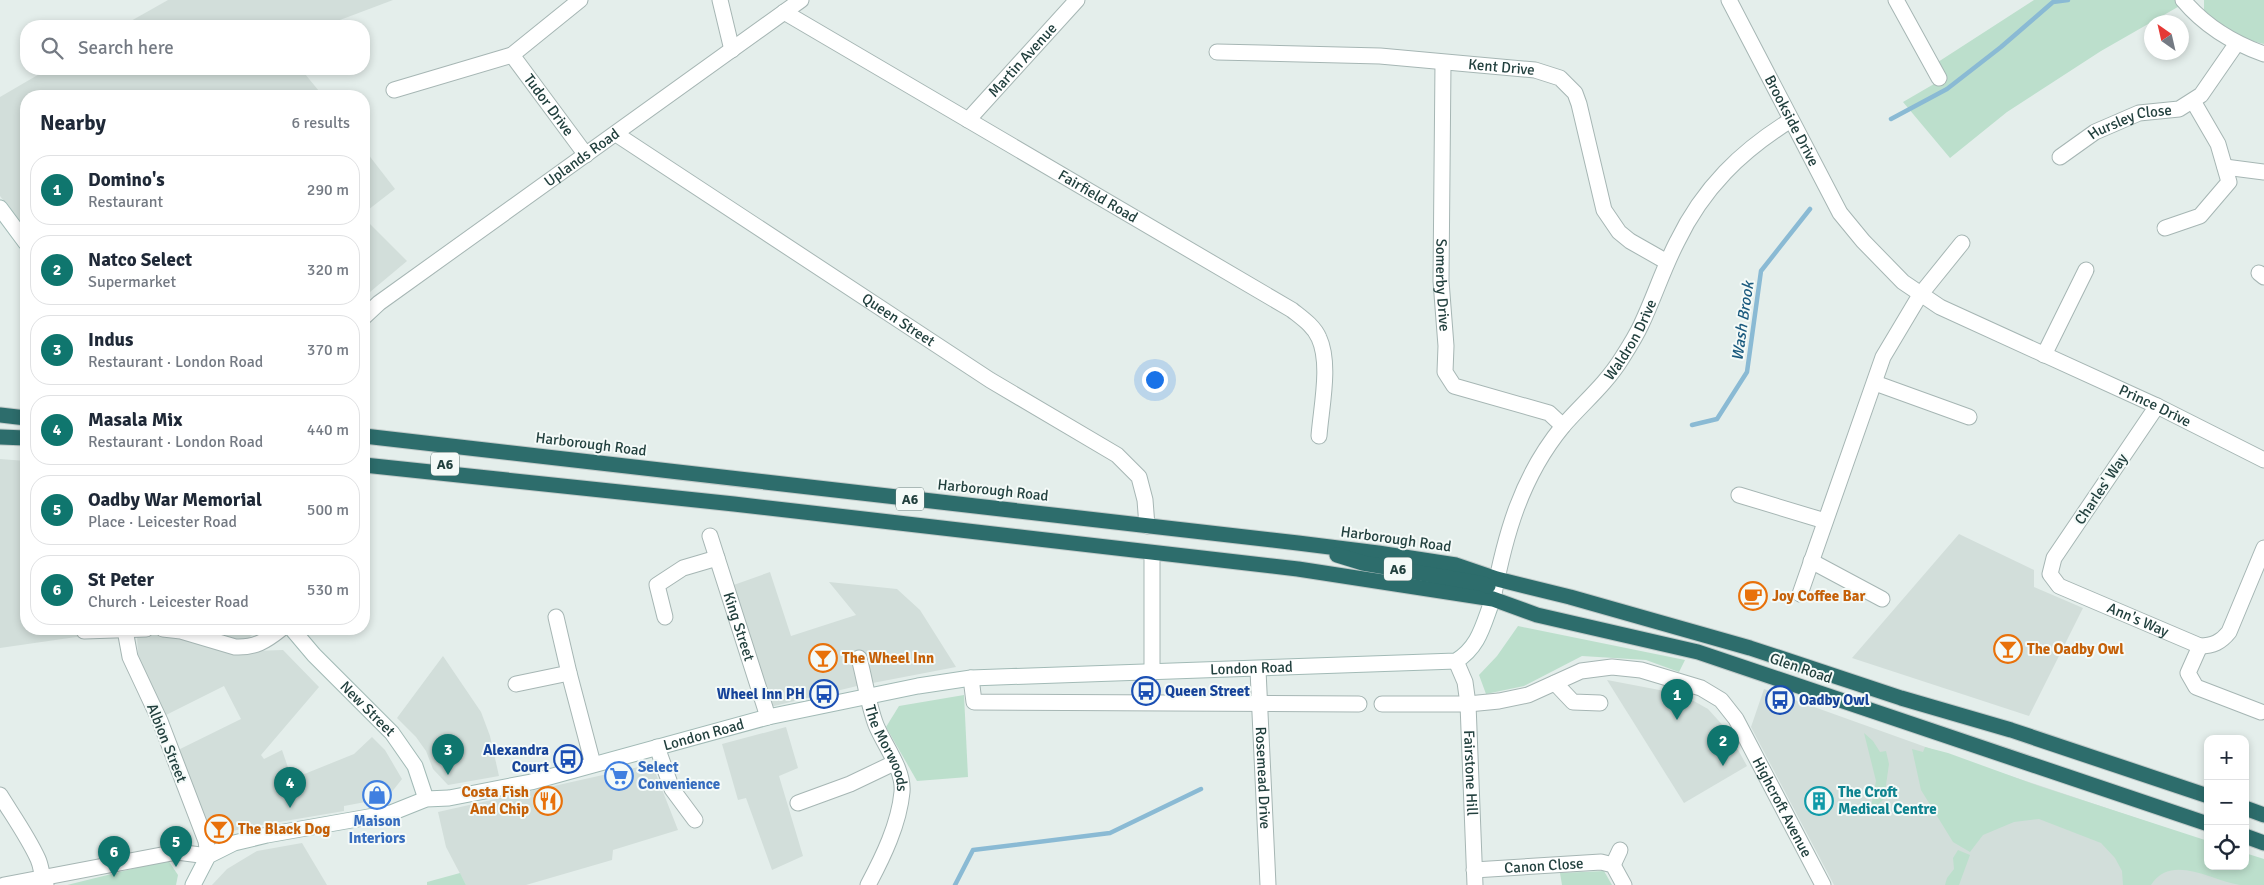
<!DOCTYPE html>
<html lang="en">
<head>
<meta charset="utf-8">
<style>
	:root { --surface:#fff; --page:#f6f6f7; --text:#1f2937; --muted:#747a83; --line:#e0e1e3; --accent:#0f766e }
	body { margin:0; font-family:Signika,sans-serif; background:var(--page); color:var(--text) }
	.controls { position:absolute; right:15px; bottom:15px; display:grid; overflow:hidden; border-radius:10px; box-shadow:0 2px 8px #0003 }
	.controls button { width:45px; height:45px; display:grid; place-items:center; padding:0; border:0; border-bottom:1px solid var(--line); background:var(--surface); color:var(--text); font:25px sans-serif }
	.compass { position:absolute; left:2144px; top:15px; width:45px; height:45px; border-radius:50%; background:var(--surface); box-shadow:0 2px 8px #0003; rotate:326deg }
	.you { position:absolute; left:1154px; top:379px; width:18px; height:18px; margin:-12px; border:4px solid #fff; border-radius:50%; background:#1a73e8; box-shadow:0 0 0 8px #1a73e833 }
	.badge { display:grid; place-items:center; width:32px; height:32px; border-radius:50%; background:var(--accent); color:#fff; font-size:16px; font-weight:700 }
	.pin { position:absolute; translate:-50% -41px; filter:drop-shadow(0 1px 2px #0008) }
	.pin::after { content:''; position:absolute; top:26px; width:18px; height:15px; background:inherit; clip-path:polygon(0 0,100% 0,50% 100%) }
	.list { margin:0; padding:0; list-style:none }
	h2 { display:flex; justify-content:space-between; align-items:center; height:65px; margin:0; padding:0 20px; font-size:21px }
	h2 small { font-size:16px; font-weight:400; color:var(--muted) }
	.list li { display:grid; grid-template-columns:32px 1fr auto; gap:15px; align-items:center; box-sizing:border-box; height:70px; margin:0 10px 10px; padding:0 10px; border:1px solid var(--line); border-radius:20px }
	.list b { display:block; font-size:19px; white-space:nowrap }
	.list p { margin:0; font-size:16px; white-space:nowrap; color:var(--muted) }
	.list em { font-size:16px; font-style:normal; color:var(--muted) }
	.icon { flex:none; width:28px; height:28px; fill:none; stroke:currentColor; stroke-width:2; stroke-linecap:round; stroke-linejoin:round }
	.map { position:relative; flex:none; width:2264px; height:885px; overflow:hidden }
	.search { position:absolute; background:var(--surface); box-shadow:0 2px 8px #0003; left:20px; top:20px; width:350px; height:55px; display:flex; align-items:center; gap:12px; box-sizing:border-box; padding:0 18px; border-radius:20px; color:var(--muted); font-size:19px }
	.panel { position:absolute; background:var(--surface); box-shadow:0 2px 8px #0003; left:20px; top:90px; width:350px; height:545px; border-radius:20px }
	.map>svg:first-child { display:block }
	.built { fill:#d2deda }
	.green { fill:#bcdfcc }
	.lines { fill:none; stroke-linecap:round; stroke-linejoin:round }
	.stream { stroke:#8abad4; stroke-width:4.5 }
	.street-casing { stroke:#a6b6b4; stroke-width:17 }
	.secondary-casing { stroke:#a2bab6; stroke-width:17 }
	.highway-casing { stroke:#c1cac9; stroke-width:17 }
	.street { stroke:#fff; stroke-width:15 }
	.secondary { stroke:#fff; stroke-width:15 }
	.highway { stroke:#2d6d6c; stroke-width:15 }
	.labels { text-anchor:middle; stroke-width:4; stroke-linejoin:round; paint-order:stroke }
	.shield { fill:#f4faf8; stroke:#617876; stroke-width:1 }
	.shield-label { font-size:14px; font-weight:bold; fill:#22403e }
	.street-label { font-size:15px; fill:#22403e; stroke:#f4faf8 }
	.food-label { font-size:15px; font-weight:bold; fill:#c56008; stroke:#f4faf8; text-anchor:start }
	.transit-label { font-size:15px; font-weight:bold; fill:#164399; stroke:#f4faf8; text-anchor:start }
	.shop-label { font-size:15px; font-weight:bold; fill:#366cbe; stroke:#f4faf8; text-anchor:start }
	.culture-label { font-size:15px; font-weight:bold; fill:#0d838f; stroke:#f4faf8; text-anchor:start }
	.water-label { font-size:16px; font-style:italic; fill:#1a5a7e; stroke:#f4faf8 }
</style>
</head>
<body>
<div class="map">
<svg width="2264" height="885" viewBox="0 0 2264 885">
	<rect width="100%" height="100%" fill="#e4eeeb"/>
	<g class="built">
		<path d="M168,0H393L324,26H122Z"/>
		<path d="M48,69H301L323,96H26V231L0,196V97Z"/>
		<path d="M364,149L395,189L364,213Z"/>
		<path d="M364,218L407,261L364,297Z"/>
		<path d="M0,459L26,461V629H81L83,636L0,648Z"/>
		<path d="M1959,534L2034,570V587L2083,608L2029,716L1852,658Z"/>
		<path d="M770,572L791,636L856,615L829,582L897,589L920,610L956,667L857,686L770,707L728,587Z"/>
		<path d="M204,629H258L249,638L240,640Z"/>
		<path d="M178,633L231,652L283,650L319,687L261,755L264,759L282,750L292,779L354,754L372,737L385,750L402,779L387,798L344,806V811L249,827L209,837L174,752L241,719L224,686L162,717L138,657L137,635Z"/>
		<path d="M443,656L481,712L490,736L499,776L448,785L433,769L426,751L416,737L397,718Z"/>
		<path d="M1607,680L1670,692L1692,700L1708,709L1727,730L1747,766L1684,803Z"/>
		<path d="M1764,689L1948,755L2208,842V866H2245L2264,885H1834L1751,727Z"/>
		<path d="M786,727L798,768L779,776L803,856L772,870L746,798L738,800L722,744Z"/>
		<path d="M652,764L678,830L613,850L612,860L526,885H466L446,847L438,812Z"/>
		<path d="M302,843L327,885H212L227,869L257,851Z"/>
	</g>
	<g class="green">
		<path d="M2034,0H2190L2101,51L2007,112L1950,158L1903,102L1946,77L1938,62Z"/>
		<path d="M2204,0H2264V44L2221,33L2204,21Z"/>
		<path d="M1518,626L1685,660L1679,672L1646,660L1582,656L1524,686L1486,694L1479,675L1497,656Z"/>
		<path d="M964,695L968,777L917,781L886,727L899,706Z"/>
		<path d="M1864,733L1873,741L1880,752L1886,751L1889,764L1884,799L1870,812L1876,781Z"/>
		<path d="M1925,747L1948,753L2039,786L2208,841V866H2245V853L2264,859V885C2256,885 2248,885 2240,885C2211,881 2172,853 2151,885H2123L2122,871L2115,858L2101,843L2039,819L2014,822L1983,835L1970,852L1953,842L1921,790L1912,749L1923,752Z"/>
		<path d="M1958,850L1970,855L1959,885H1945L1947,878L1954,869L1953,858Z"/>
		<path d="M168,860L178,875L176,885H67Z"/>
		<path d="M1604,871L1612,885H1562L1560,873Z"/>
		<path d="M460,873L466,885H427V882Z"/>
	</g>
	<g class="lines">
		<g class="stream">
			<path d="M1891,119L1947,89L2001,47L2053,2L2068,0"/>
			<path d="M1692,425L1717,419L1747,372L1761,271L1810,209"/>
			<path d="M955,885L973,850L1110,833L1201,789"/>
		</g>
		<defs>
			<g id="street">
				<path d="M720,0L732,50"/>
				<path id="s1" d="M1729,0L1840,213L1863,241L1903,282L1940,307L2157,406L2264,460"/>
				<path d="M1896,0L1939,78"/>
				<path d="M2183,0C2204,25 2233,43 2264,54"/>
				<path id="s2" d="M784,12L1292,310C1302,318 1314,326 1319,338C1331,364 1321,408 1319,436"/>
				<path id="s3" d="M1217,52L1380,56L1535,70L1560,78L1575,93L1579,104L1604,210L1619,232L1630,241L1667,262"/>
				<path id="s4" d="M512,55L586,155"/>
				<path id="s5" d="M1443,63L1441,281L1446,346L1445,372L1454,386L1549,413L1563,426"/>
				<path d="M394,90L512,55L580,0"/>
				<path id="s6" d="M968,120L1077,0"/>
				<path id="s7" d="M616,134L990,380L1117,455L1139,477L1145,500L1147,526"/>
				<path id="s8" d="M2060,157L2095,132L2139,113L2179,109L2201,95L2237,43"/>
				<path d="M2225,167L2264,172"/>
				<path d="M2165,228L2200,216L2229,182L2218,144L2193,101"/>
				<path d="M2259,273L2264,277"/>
				<path id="s9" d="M364,317L379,303L801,0"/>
				<path d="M2044,355L2086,270"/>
				<path d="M1875,383L1969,417"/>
				<path id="s10" d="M2157,406L2054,558L2050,574L2059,586L2200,646C2213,646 2221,642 2229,632L2264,548"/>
				<path d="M1739,495L1825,521"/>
				<path id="s11" d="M710,536L768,717"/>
				<path d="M1811,561L1882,599"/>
				<path d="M1800,594L1883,357L1920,295L1962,243"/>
				<path id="s12" d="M1493,599C1505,535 1521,477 1563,426C1583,403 1606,384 1622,358C1629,347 1636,336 1641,325C1654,298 1663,269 1677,242C1703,188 1741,151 1791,120"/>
				<path d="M556,617L569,673"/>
				<path d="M665,617L657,585L683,568L717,558"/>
				<path d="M163,629L181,631L235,647C255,648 266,641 281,629"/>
				<path d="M84,631L146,629"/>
				<path d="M2200,646L2188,673L2196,687L2261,712"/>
				<path id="s13" d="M859,658C865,680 868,704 876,725C884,745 904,769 902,792C899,824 883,857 868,885"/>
				<path id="s14" d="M1456,661L1465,682L1468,704L1475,885"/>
				<path id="s15" d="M1258,670L1268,885"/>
				<path d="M1152,673V553"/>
				<path d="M971,678L974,702L1359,704"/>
				<path d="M1555,683L1573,702L1600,703"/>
				<path d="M516,684L569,673L593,764"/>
				<path id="s16" d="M1382,704H1468L1499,701L1528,695L1581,671L1612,667L1641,670L1701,688L1721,700L1736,719L1823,885"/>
				<path d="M657,747L672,789L695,820"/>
				<path d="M0,795C13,816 28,837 38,859C42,868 41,876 46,885"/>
				<path d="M798,803L850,784L894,763"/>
				<path d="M1613,865L1620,850"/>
				<path id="s17" d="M1474,870L1601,862L1613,865L1624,885"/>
				<path d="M4,885L177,852L208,856L206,841L160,721L130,657L125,630"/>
			</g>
			<g id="secondary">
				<path d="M0,208L26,243"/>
				<path id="s18" d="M292,629L314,655L392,733L415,766L426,799"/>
				<path id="s19" d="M193,885L208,856L234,843L267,835L391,813L426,799L449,798L531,782L768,717L918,686L971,678L1456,661C1480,646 1483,624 1493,599"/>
			</g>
			<g id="highway">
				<path d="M0,415L26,418"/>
				<path d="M364,436L1298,543L1378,553L1456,565L1497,579L1570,597L1750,648L1901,698L2011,730L2208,796"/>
				<path d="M0,437L26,438"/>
				<path d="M364,465L734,504L1298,569L1493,599L1537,615L1698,652L2208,824"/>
				<path d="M1337,555L1363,563L1484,584L1488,586"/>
				<path d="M2245,808L2264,815"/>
				<path d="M2245,836L2264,843"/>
			</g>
		</defs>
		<use href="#street" class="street-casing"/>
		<use href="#secondary" class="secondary-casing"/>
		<use href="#highway" class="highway-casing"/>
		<use href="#street" class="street"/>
		<use href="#secondary" class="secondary"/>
		<use href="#highway" class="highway"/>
	</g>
	<defs>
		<symbol id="cafe-ring" viewBox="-11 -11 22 22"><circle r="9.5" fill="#f4faf8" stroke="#e8710a" stroke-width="1.5"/><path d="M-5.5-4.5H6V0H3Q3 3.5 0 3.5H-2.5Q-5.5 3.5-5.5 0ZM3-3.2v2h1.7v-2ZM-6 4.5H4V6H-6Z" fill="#e8710a"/></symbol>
		<symbol id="bar-ring" viewBox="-11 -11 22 22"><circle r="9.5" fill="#f4faf8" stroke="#e8710a" stroke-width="1.5"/><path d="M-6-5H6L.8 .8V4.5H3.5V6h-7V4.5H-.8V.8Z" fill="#e8710a"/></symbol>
		<symbol id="bus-ring" viewBox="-11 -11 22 22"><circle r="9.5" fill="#f4faf8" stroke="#1a4fb4" stroke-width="1.5"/><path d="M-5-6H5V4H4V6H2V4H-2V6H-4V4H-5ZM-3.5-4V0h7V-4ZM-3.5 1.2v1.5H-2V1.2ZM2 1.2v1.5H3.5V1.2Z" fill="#1a4fb4"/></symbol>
		<symbol id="supermarket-ring" viewBox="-11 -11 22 22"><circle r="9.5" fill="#f4faf8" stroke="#3f7fe0" stroke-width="1.5"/><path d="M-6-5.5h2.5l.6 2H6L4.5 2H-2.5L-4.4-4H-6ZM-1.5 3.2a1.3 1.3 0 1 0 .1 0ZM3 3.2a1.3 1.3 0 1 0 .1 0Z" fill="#3f7fe0"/></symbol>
		<symbol id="shop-ring" viewBox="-11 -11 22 22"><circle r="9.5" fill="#f4faf8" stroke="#3f7fe0" stroke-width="1.5"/><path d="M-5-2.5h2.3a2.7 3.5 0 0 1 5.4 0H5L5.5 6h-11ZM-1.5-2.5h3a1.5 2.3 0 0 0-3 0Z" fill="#3f7fe0"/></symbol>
		<symbol id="restaurant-ring" viewBox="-11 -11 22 22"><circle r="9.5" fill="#f4faf8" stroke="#e8710a" stroke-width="1.5"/><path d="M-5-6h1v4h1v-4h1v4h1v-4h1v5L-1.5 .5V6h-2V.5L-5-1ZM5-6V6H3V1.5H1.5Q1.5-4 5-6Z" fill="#e8710a"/></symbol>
		<symbol id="building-ring" viewBox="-11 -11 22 22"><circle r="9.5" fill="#f4faf8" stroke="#0f9aa8" stroke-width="1.5"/><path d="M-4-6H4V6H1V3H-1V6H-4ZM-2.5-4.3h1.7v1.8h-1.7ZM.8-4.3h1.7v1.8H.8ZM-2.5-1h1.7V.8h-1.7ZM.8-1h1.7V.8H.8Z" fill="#0f9aa8"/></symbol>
	</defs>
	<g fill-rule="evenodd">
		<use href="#cafe-ring" x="1737" y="580" width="32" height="32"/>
		<use href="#bar-ring" x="1992" y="633" width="32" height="32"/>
		<use href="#bar-ring" x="807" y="642" width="32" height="32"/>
		<use href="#bus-ring" x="1130" y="675" width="32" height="32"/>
		<use href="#bus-ring" x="808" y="678" width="32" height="32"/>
		<use href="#bus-ring" x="1764" y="684" width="32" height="32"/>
		<use href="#bus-ring" x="552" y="743" width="32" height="32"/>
		<use href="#supermarket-ring" x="603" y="760" width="32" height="32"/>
		<use href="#shop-ring" x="361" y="779" width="32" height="32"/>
		<use href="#restaurant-ring" x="532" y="785" width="32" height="32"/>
		<use href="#building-ring" x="1803" y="785" width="32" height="32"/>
		<use href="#bar-ring" x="203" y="813" width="32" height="32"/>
	</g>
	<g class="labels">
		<g class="shield">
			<rect x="431" y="452.5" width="28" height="23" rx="4"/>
			<rect x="896" y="487.5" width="28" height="23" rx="4"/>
			<rect x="1384" y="557.5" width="28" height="23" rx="4"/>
		</g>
		<g class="shield-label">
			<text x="445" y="469">A6</text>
			<text x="910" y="504">A6</text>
			<text x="1398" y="574">A6</text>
		</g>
		<g class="street-label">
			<text dy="5" stroke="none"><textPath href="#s6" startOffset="81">Martin Avenue</textPath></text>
			<text dy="5" stroke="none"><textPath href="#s3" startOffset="285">Kent Drive</textPath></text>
			<text dy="5" stroke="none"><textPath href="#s4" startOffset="62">Tudor Drive</textPath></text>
			<text dy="5" stroke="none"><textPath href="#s1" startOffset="136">Brookside Drive</textPath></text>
			<text dy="5" stroke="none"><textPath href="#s8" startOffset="80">Hursley Close</textPath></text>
			<text dy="5" stroke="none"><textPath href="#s9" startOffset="270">Uplands Road</textPath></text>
			<text dy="5" stroke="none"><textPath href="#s2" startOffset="364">Fairfield Road</textPath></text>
			<text dy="5" stroke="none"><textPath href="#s5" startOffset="222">Somerby Drive</textPath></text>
			<text dy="5" stroke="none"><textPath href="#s7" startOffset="338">Queen Street</textPath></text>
			<text dy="5" stroke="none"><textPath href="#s12" startOffset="299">Waldron Drive</textPath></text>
			<text dy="5" stroke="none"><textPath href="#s1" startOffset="615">Prince Drive</textPath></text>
			<text transform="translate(591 444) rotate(7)" y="5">Harborough Road</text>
			<text transform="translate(2101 489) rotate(-56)" y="5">Charles' Way</text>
			<text transform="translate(993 490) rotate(6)" y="5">Harborough Road</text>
			<text transform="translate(1396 539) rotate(8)" y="5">Harborough Road</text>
			<text dy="5" stroke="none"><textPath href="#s10" startOffset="301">Ann's Way</textPath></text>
			<text dy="5" stroke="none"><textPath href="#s11" startOffset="95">King Street</textPath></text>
			<text transform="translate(1801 668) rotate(19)" y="5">Glen Road</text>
			<text dy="5" stroke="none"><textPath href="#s19" startOffset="1099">London Road</textPath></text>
			<text dy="5" stroke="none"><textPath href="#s18" startOffset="110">New Street</textPath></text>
			<text dy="5" stroke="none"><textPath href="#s19" startOffset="545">London Road</textPath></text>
			<text transform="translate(167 743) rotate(68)" y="5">Albion Street</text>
			<text dy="5" stroke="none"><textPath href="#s13" startOffset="95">The Morwoods</textPath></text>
			<text dy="5" stroke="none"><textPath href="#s14" startOffset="114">Fairstone Hill</textPath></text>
			<text dy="5" stroke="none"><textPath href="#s15" startOffset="108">Rosemead Drive</textPath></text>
			<text dy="5" stroke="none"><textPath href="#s16" startOffset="475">Highcroft Avenue</textPath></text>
			<text dy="5" stroke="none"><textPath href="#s17" startOffset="70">Canon Close</textPath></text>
		</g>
		<g class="food-label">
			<text x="1772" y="601">Joy Coffee Bar</text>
			<text x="2027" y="654">The Oadby Owl</text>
			<text x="842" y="663">The Wheel Inn</text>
			<text x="529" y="797" text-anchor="end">Costa Fish<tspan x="529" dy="17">And Chip</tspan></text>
			<text x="238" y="834">The Black Dog</text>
		</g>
		<g class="transit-label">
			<text x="1165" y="696">Queen Street</text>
			<text x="805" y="699" text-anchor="end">Wheel Inn PH</text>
			<text x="1799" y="705">Oadby Owl</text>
			<text x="549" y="755" text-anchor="end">Alexandra<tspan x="549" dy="17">Court</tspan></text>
		</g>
		<g class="shop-label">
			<text x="638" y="772">Select<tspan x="638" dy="17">Convenience</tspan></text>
			<text x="377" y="826" text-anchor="middle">Maison<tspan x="377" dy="17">Interiors</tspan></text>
		</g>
		<g class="culture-label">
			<text x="1838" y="797">The Croft<tspan x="1838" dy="17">Medical Centre</tspan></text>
		</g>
		<g class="water-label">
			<text transform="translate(1742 321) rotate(-82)" y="6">Wash Brook</text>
		</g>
	</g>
</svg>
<div class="controls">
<button>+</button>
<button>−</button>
<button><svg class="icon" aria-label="locate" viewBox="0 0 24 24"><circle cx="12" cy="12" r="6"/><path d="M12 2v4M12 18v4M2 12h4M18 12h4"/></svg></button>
</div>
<svg class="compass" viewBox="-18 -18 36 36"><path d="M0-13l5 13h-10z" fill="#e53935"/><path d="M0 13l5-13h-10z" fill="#747a83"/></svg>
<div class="you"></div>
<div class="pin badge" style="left:1677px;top:720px">1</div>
<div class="pin badge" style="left:1723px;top:766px">2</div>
<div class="pin badge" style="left:448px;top:775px">3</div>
<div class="pin badge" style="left:290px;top:808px">4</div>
<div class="pin badge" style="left:176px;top:867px">5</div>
<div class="pin badge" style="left:114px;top:877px">6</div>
<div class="search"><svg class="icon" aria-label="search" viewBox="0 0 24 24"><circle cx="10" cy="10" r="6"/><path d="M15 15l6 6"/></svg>Search here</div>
<section class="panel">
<h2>Nearby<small>6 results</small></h2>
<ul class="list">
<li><span class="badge">1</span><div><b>Domino's</b><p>Restaurant</p></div><em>290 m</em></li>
<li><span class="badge">2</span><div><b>Natco Select</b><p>Supermarket</p></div><em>320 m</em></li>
<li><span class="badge">3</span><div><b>Indus</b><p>Restaurant · London Road</p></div><em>370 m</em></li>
<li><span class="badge">4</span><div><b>Masala Mix</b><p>Restaurant · London Road</p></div><em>440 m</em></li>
<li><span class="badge">5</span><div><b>Oadby War Memorial</b><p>Place · Leicester Road</p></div><em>500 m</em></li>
<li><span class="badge">6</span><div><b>St Peter</b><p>Church · Leicester Road</p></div><em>530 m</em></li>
</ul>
</section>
</div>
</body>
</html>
